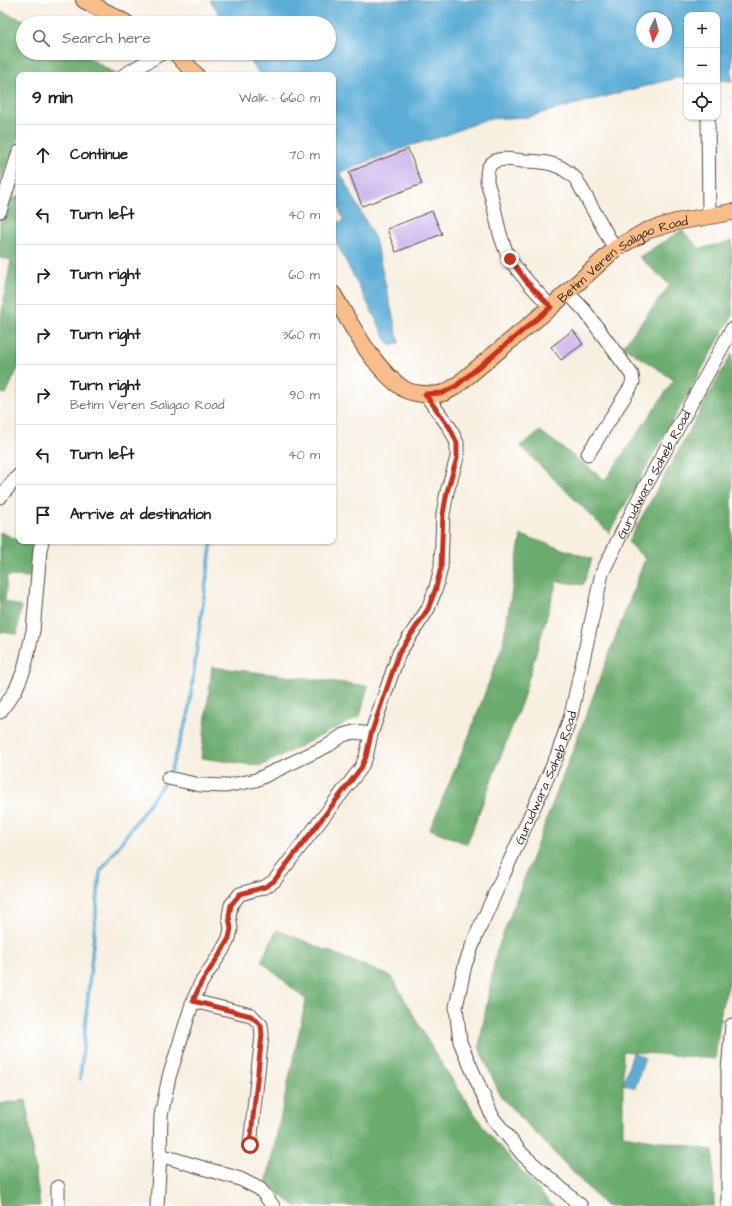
<!DOCTYPE html>
<html lang="en">
<head>
<meta charset="utf-8">
<style>
	:root { --surface:#fff; --page:#f6f6f6; --text:#222; --muted:#767676; --line:#e0e0e0 }
	body { margin:0; font-family:"Architects Daughter",sans-serif; background:var(--page); color:var(--text) }
	.controls { position:absolute; right:12px; top:12px; display:grid; overflow:hidden; border-radius:8px; box-shadow:0 1px 3px #0004 }
	.controls button { width:36px; height:36px; display:grid; place-items:center; padding:0; border:0; border-bottom:1px solid var(--line); background:var(--surface); color:var(--text); font:20px sans-serif }
	.compass { position:absolute; left:636px; top:12px; width:36px; height:36px; border-radius:50%; background:var(--surface); box-shadow:0 1px 3px #0004; rotate:185deg }
	.stop { position:absolute; width:12px; height:12px; margin:-9px; border:3px solid #c8321e; border-radius:50%; background:#fff }
	.stop.end { background:#c8321e; border-color:#fff; box-shadow:0 1px 4px #0008 }
	.list { margin:0; padding:0; list-style:none }
	h2 { display:flex; justify-content:space-between; align-items:center; height:52px; margin:0; padding:0 16px; font-size:17px }
	h2 small { font-size:13px; font-weight:400; color:var(--muted) }
	.list li { display:grid; grid-template-columns:26px 1fr auto; gap:12px; align-items:center; box-sizing:border-box; height:60px; padding:0 16px; border-top:1px solid var(--line) }
	.list b { display:block; font-size:15px; white-space:nowrap }
	.list p { margin:0; font-size:13px; white-space:nowrap; color:var(--muted) }
	.list em { font-size:13px; font-style:normal; color:var(--muted) }
	.icon { flex:none; width:22px; height:22px; fill:none; stroke:currentColor; stroke-width:2; stroke-linecap:round; stroke-linejoin:round }
	.map { position:relative; flex:none; width:732px; height:1206px; overflow:hidden }
	.search { position:absolute; background:var(--surface); box-shadow:0 1px 3px #0004; left:16px; top:16px; width:320px; height:44px; display:flex; align-items:center; gap:10px; box-sizing:border-box; padding:0 14px; border-radius:22px; color:var(--muted); font-size:15px }
	.panel { position:absolute; background:var(--surface); box-shadow:0 1px 3px #0004; left:16px; top:72px; width:320px; height:472px; border-radius:8px }
	.map>svg:first-child { display:block }
	.forest { fill:#6bac6e; stroke:#536b46 }
	.water { fill:#5cadd6; stroke:#4c6c7a; fill-rule:evenodd }
	.lines { fill:none; stroke-linecap:round; stroke-linejoin:round }
	.stream { stroke:#5cadd6; stroke-width:3.5 }
	.building { fill:#cab1ea }
	.minor-casing { stroke:#57483b; stroke-width:15 }
	.major-casing { stroke:#57483b; stroke-width:18 }
	.minor { stroke:#fff; stroke-width:13 }
	.major { stroke:#f8bd89; stroke-width:16 }
	.route { stroke:#c8321e; stroke-width:5 }
	.labels { text-anchor:middle; stroke-width:3.5; stroke-linejoin:round; paint-order:stroke }
	.street-label { font-size:13px; fill:#3b2a1e; stroke:#fff }
</style>
</head>
<body>
<div class="map">
<svg width="732" height="1206" viewBox="0 0 732 1206">
	<rect width="100%" height="100%" fill="#fff"/>
	<filter id="ink" filterUnits="userSpaceOnUse"><feTurbulence type="fractalNoise" baseFrequency=".025" numOctaves="2"/><feDisplacementMap in="SourceGraphic" scale="8" xChannelSelector="R" yChannelSelector="G"/><feConvolveMatrix kernelMatrix="1 2 1 2 8 2 1 2 1" color-interpolation-filters="sRGB"/></filter>
	<filter id="wash" filterUnits="userSpaceOnUse"><feTurbulence type="fractalNoise" baseFrequency=".012" numOctaves="4" result="noise"/><feDisplacementMap in="SourceGraphic" scale="16" xChannelSelector="R" yChannelSelector="G"/><feGaussianBlur stdDeviation="0.9" result="paint"/><feColorMatrix in="noise" values="0 0 0 0 0 0 0 0 0 0 0 0 0 0 0 0 0 1.4 0 .05"/><feComposite in="paint" operator="in"/></filter>
	<g filter="url(#wash)">
		<rect width="100%" height="100%" fill="#f7efe0"/>
		<g class="forest">
			<path d="M0,11L32,23H23V53H81L116,74L19,75V135L0,182Z"/>
			<path d="M19,196V366L6,394L0,393V322L11,260L0,258V220L9,200Z"/>
			<path d="M682,230L700,249L732,241V316L609,533L520,446L540,431L605,480L674,380L623,346L670,285L639,257Z"/>
			<path d="M732,353V976L722,1005L715,1059L623,1051V1135L713,1150L714,1206H605L501,1097L479,1047L496,953L645,559L628,542Z"/>
			<path d="M0,532L32,546L30,577L7,576L5,601L21,607L17,634L0,632Z"/>
			<path d="M521,535L592,559L583,585L557,581L522,701L467,844L430,829L469,736L503,644Z"/>
			<path d="M212,667L368,686L360,716L261,766L201,758Z"/>
			<path d="M277,930L392,977L436,1055L487,1132L550,1203L555,1206H295L266,1184L306,1000L261,961Z"/>
			<path d="M26,1100L40,1206H0V1104Z"/>
		</g>
		<g class="water">
			<path d="M210,0H732V81L717,80V15H687V78H676L527,117L486,119L444,136L412,145L340,172L375,239L399,343L389,345L333,236V223L344,221L333,194V75H260L245,53H329V23H225ZM642,18H666V42H642Z"/>
			<path d="M633,1053L645,1058L635,1088L623,1084Z"/>
		</g>
		<g class="lines">
			<g class="stream">
				<path d="M169,775L188,717L200,624L212,541"/>
				<path d="M80,1079L100,872L166,780"/>
			</g>
		</g>
		<g id="blocks">
			<g class="building">
				<path d="M408,149L422,184L362,206L349,172Z"/>
				<path d="M432,211L442,234L396,252L387,229Z"/>
				<path d="M573,330L583,344L561,360L551,347Z"/>
			</g>
		</g>
	</g>
	<g filter="url(#ink)">
		<use href="#blocks" fill-opacity="0" stroke="#57483b" stroke-width="1"/>
		<g class="lines">
			<defs>
				<g id="minor">
					<path d="M124,75L162,53"/>
					<path d="M708,118L709,216"/>
					<path d="M0,211L19,152"/>
					<path d="M567,292L585,311L632,375L633,382L630,388L588,454"/>
					<path d="M551,307C537,292 523,278 511,261C500,242 497,220 492,199C491,193 487,185 487,179C487,173 487,168 491,164C498,156 513,160 523,161C546,162 559,162 576,179L615,249"/>
					<path d="M0,497L19,475"/>
					<path d="M0,712L15,691L24,670L33,631L40,550L42,541"/>
					<path d="M168,778L200,785L226,786L256,780L329,745L343,735L354,732L371,734"/>
					<path d="M193,1001L251,1015L261,1025L262,1035L250,1145"/>
					<path d="M160,1155L240,1179L260,1189L273,1206"/>
					<path d="M58,1206V1187"/>
					<path d="M157,1206L160,1155L161,1116L169,1077L193,1001L201,983L222,951L229,938L231,929L229,916L231,905L240,894L265,887L274,881L361,768L366,757L371,734L399,653L428,609L436,588L441,567L443,514L447,492L457,458V443L450,428L425,394"/>
					<path id="s1" d="M581,1206L523,1155L493,1118L460,1042L456,1007L465,965L476,936L557,756L571,715L602,573L639,498L732,329"/>
					<path d="M728,1206V1070L732,1025"/>
				</g>
				<g id="major">
					<path d="M84,0L126,23"/>
					<path d="M176,53L196,75"/>
					<path id="s2" d="M333,294C351,324 374,370 404,389C412,394 434,396 443,393C447,392 452,388 456,386L551,307L615,249L646,231L676,222L732,212"/>
				</g>
			</defs>
			<use href="#minor" class="minor-casing"/>
			<use href="#major" class="major-casing"/>
			<use href="#minor" class="minor"/>
			<use href="#major" class="major"/>
		</g>
	</g>
	<g class="lines" filter="url(#ink)">
		<path class="route" d="M250,1145L262,1035L261,1025L251,1016L193,1001L201,983L222,951L229,938L231,929L229,916L231,905L240,894L265,887L274,881L361,768L366,757L371,734L399,653L428,609L436,588L441,567L443,514L447,492L457,458V443L450,428L425,394L443,393L456,386L551,307L526,281L510,259"/>
	</g>
	<g class="labels">
		<g class="street-label">
			<text dy="5" stroke="none"><textPath href="#s2" startOffset="386">Betim Veren Saligao Road</textPath></text>
			<text dy="5" stroke="none"><textPath href="#s1" startOffset="814">Gurudwara Saheb Road</textPath></text>
			<text dy="5" stroke="none"><textPath href="#s1" startOffset="490">Gurudwara Saheb Road</textPath></text>
		</g>
	</g>
</svg>
<div class="controls">
<button>+</button>
<button>−</button>
<button><svg class="icon" aria-label="locate" viewBox="0 0 24 24"><circle cx="12" cy="12" r="6"/><path d="M12 2v4M12 18v4M2 12h4M18 12h4"/></svg></button>
</div>
<svg class="compass" viewBox="-18 -18 36 36"><path d="M0-13l5 13h-10z" fill="#e53935"/><path d="M0 13l5-13h-10z" fill="#767676"/></svg>
<div class="stop" style="left:250px;top:1145px"></div>
<div class="stop end" style="left:510px;top:259px"></div>
<div class="search"><svg class="icon" aria-label="search" viewBox="0 0 24 24"><circle cx="10" cy="10" r="6"/><path d="M15 15l6 6"/></svg>Search here</div>
<section class="panel">
<h2>9 min<small>Walk · 660 m</small></h2>
<ul class="list">
<li><svg class="icon" aria-label="ahead" viewBox="0 0 24 24"><path d="M12 20V5M6 11l6-6 6 6"/></svg><div><b>Continue</b></div><em>70 m</em></li>
<li><svg class="icon" aria-label="left" viewBox="0 0 24 24"><path d="M17 20v-9H6M10 6l-5 5 5 5"/></svg><div><b>Turn left</b></div><em>40 m</em></li>
<li><svg class="icon" aria-label="right" viewBox="0 0 24 24"><path d="M7 20v-9h11M14 6l5 5-5 5"/></svg><div><b>Turn right</b></div><em>60 m</em></li>
<li><svg class="icon" aria-label="right" viewBox="0 0 24 24"><path d="M7 20v-9h11M14 6l5 5-5 5"/></svg><div><b>Turn right</b></div><em>360 m</em></li>
<li><svg class="icon" aria-label="right" viewBox="0 0 24 24"><path d="M7 20v-9h11M14 6l5 5-5 5"/></svg><div><b>Turn right</b><p>Betim Veren Saligao Road</p></div><em>90 m</em></li>
<li><svg class="icon" aria-label="left" viewBox="0 0 24 24"><path d="M17 20v-9H6M10 6l-5 5 5 5"/></svg><div><b>Turn left</b></div><em>40 m</em></li>
<li><svg class="icon" aria-label="arrive" viewBox="0 0 24 24"><path d="M6 21V4h12l-3 4 3 4H6"/></svg><div><b>Arrive at destination</b></div></li>
</ul>
</section>
</div>
</body>
</html>
